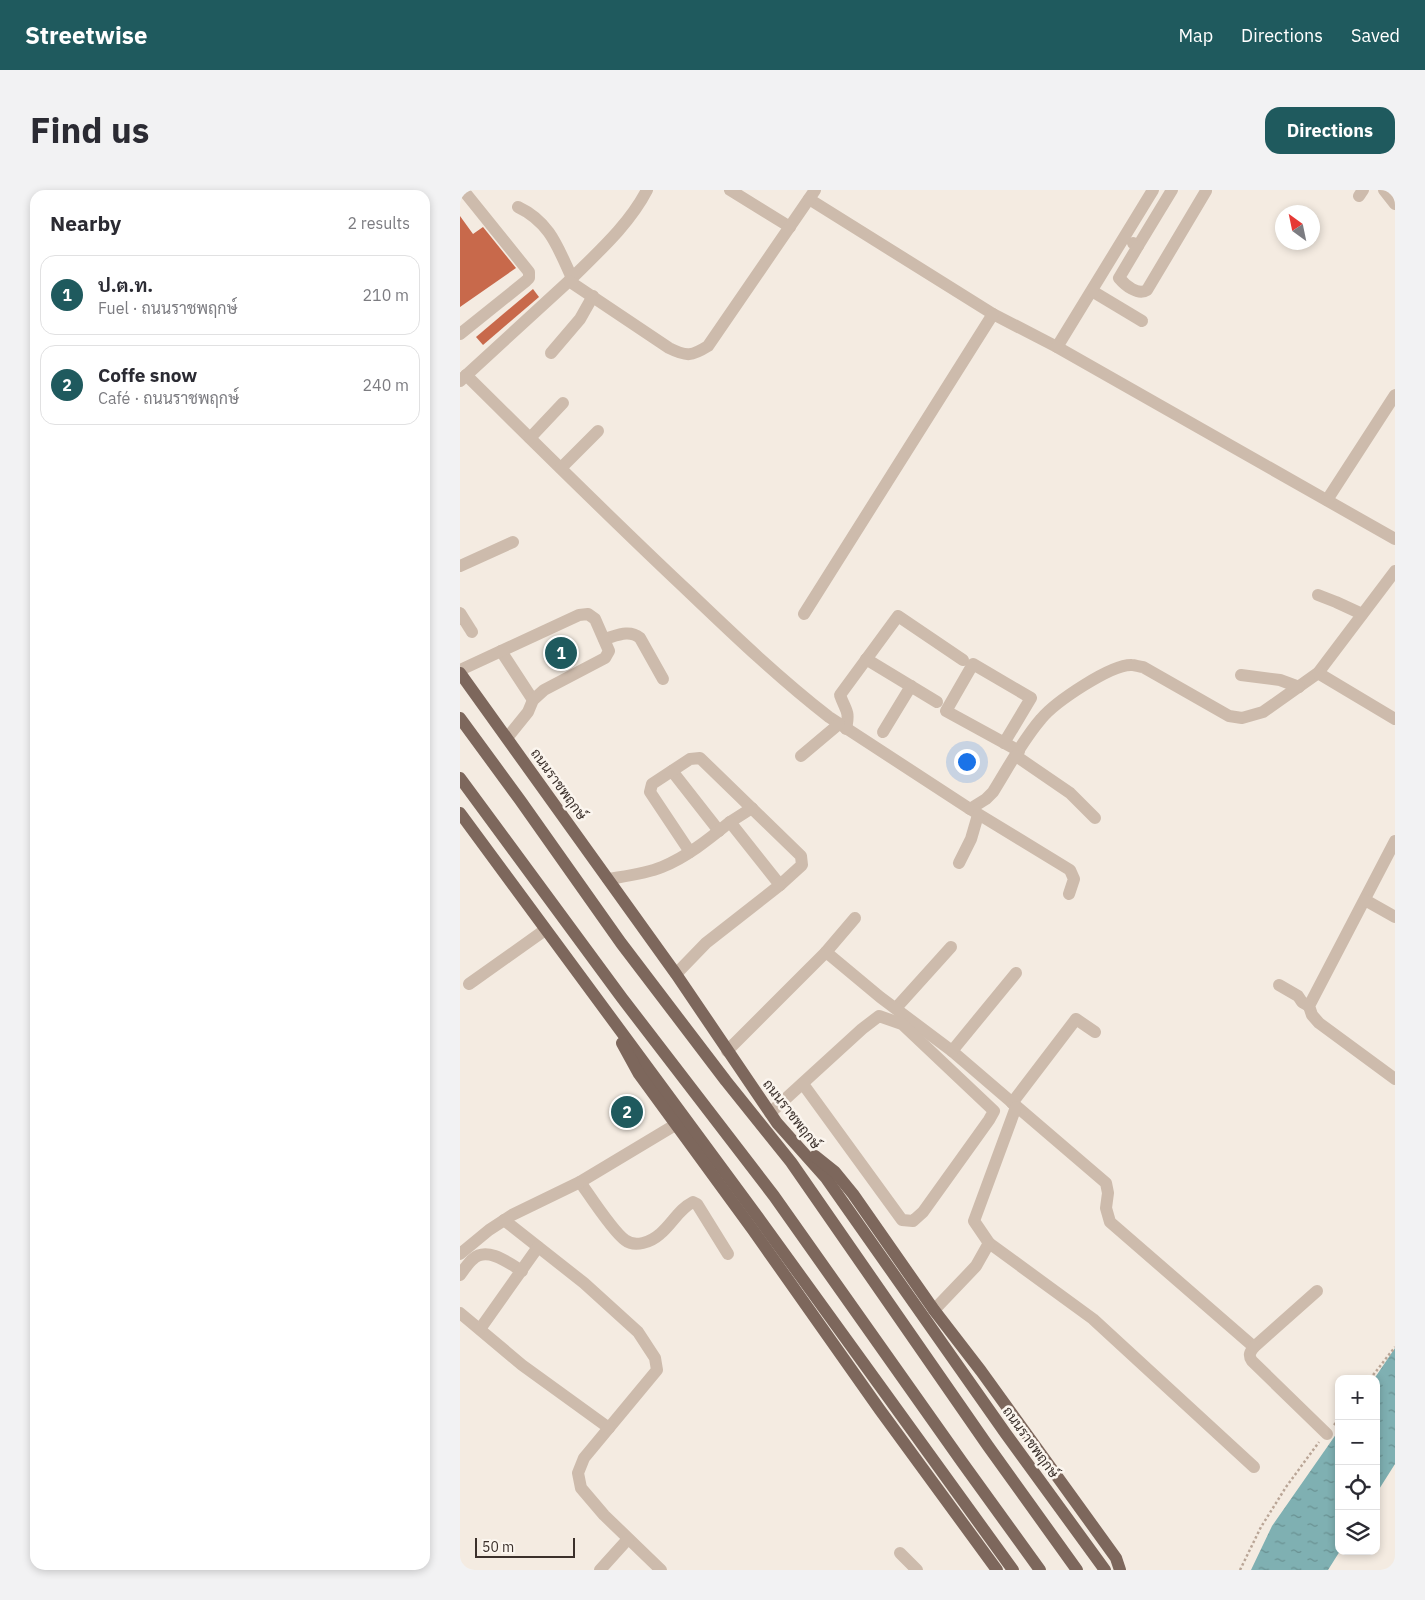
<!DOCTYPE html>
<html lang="en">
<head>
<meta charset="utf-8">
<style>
	:root { --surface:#fff; --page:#f2f2f3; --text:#2b2b33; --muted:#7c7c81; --line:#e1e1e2; --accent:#1f5a5e }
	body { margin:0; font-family:"IBM Plex Sans",Sarabun,sans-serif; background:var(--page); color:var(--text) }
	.controls { position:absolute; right:15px; bottom:15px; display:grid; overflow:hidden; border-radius:10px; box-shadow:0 2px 8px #0003 }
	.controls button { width:45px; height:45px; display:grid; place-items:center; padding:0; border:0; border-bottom:1px solid var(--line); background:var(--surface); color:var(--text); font:25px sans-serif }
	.compass { position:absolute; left:815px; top:15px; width:45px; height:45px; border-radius:50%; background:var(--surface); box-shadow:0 2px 8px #0003; rotate:327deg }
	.scale { position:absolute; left:15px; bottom:12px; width:100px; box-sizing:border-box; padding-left:5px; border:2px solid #3b302b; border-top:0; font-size:14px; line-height:18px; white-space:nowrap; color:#3b302b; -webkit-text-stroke:4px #fbf5ee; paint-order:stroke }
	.you { position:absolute; left:506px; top:571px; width:18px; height:18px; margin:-12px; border:4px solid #fff; border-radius:50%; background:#1a73e8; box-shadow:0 0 0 8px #1a73e833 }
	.badge { display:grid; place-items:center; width:32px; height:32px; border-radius:50%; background:var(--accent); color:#fff; font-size:16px; font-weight:700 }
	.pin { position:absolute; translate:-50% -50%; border:2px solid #fff; box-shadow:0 1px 5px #0006 }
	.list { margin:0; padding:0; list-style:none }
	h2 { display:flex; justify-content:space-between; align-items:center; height:65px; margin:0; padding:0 20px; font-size:21px }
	h2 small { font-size:16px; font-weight:400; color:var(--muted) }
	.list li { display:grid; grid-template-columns:32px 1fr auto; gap:15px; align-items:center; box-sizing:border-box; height:80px; margin:0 10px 10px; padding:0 10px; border:1px solid var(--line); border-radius:15px }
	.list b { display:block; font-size:19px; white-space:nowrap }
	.list p { margin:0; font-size:16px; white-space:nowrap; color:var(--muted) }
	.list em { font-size:16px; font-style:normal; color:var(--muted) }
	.icon { flex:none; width:28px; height:28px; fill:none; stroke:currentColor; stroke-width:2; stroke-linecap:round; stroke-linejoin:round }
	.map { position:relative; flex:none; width:935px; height:1380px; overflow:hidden; border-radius:15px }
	header { display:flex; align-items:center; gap:30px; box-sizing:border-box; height:70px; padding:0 25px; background:var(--accent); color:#fff }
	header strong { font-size:24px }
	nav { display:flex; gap:28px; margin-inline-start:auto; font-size:18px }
	.intro { display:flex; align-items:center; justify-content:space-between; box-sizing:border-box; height:120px; padding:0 30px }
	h1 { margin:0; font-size:35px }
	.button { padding:12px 22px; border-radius:15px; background:var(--accent); color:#fff; font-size:18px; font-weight:700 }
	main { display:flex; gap:30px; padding:0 30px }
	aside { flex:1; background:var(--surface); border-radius:15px; box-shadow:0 2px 8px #0003 }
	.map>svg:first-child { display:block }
	.water { fill:url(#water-ripples) }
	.building { fill:#c8694b }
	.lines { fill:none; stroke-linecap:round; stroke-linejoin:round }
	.path { stroke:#b9a596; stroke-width:2.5; stroke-dasharray:2.5 2.5; stroke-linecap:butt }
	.minor { stroke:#cdbbac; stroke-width:12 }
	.major { stroke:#7d675c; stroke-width:12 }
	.labels { text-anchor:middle; stroke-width:5; stroke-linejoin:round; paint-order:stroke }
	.street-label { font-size:14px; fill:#3b302b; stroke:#fbf5ee }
</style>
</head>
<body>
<header>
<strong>Streetwise</strong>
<nav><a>Map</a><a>Directions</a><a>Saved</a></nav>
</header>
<div class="intro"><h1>Find us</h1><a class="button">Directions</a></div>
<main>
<aside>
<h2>Nearby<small>2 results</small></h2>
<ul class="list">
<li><span class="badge">1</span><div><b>ป.ต.ท.</b><p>Fuel · ถนนราชพฤกษ์</p></div><em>210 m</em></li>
<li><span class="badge">2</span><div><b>Coffe snow</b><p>Café · ถนนราชพฤกษ์</p></div><em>240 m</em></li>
</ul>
</aside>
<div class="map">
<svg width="935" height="1380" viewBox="0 0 935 1380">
	<defs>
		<pattern id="water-ripples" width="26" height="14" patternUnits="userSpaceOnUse" patternTransform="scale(1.25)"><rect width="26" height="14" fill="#7fb0b2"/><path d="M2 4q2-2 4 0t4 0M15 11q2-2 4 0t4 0" fill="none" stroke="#699091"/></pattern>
	</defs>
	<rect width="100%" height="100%" fill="#f4ebe1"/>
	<g class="water">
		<path d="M935,1158V1274L916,1304V1189H914Z"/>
		<path d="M879,1240V1361H880L868,1380H791L812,1336Z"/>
	</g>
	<g class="building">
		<path d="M0,26L13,44L23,37L56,78L0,117Z"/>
		<path d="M73,99L79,107L23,155L16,147Z"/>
	</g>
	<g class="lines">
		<g class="path">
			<path d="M910,1189L935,1157"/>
			<path d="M874,1235L879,1229"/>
			<path d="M780,1380L801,1337L826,1297L859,1252"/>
		</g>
		<g class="minor">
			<path d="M270,0L330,37"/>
			<path d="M924,0L935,14"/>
			<path d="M899,6L903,0"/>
			<path d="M349,9L533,124L597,157L935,349"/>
			<path d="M58,17C90,32 98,58 112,88"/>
			<path d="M673,53L678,56L712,0"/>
			<path d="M678,56L659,88C665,95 678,106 687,100L746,1"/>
			<path d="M109,91C137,63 169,35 187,0"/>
			<path d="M632,101L682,131"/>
			<path d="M0,144L66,91L69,88V82L3,0"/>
			<path d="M597,157L693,0"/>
			<path d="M91,163L120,129L133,106"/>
			<path d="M6,185C80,258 154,332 230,403C275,446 320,489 369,527L510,619L526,609L533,602C548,578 562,551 581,529C595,512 651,474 672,475C675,475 680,477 683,477L769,526L782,528L803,522L858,483L935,381"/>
			<path d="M0,191L109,91L209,158C227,167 232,166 248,156L355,0"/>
			<path d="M70,248L103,213"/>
			<path d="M101,278L138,241"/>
			<path d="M867,310L935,205"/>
			<path d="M0,376L53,352"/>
			<path d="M858,405L876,412L902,424"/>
			<path d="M0,423L12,442"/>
			<path d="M344,424L533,124"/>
			<path d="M144,449C156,446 169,439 180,448L203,489"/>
			<path d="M41,461L73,510"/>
			<path d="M406,469L477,512"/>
			<path d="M0,480L119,425L128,424L135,429L149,461L145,468L84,500L73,510L68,522L47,548"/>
			<path d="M858,483L935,529"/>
			<path d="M781,485L820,490L839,497"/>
			<path d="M386,539C390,520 386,522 380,505L438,426L503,470"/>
			<path d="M423,542L451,496"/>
			<path d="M544,553L571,508L513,474L486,521L559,561"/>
			<path d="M341,566L379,534"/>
			<path d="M556,566L610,603L635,628"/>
			<path d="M212,581L259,641"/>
			<path d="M510,619L610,680L614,689L609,704"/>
			<path d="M270,632L292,618"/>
			<path d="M935,651L849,816L852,825L859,833L935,889"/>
			<path d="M230,662L190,602L192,594L230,569L240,568L341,666L342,675L320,695"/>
			<path d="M499,673L511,649L518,625"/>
			<path d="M148,689C166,686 185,684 202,677C227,667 249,649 270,632L320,695L246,753L216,784"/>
			<path d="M905,710L935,727"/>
			<path d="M366,762L395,728"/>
			<path d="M9,794L85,740"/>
			<path d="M819,795L838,806L842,812L849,816"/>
			<path d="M436,818L491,757"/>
			<path d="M267,861L366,762L420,807L492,861L646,993L648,1003L646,1018L650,1032L794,1157C790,1162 788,1165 792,1171L867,1244"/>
			<path d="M492,861L556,783"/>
			<path d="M552,913L616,829L635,842"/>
			<path d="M310,923L402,839L419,826L442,834L534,921L529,930L463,1022L453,1031L442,1030L343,894"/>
			<path d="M120,992C130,1006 153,1042 165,1050C175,1058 191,1052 200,1044C212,1034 219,1019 233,1012L237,1014L268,1064"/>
			<path d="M44,1030L124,1093L178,1142L195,1168L197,1180L124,1268L118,1283L121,1298L144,1325L201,1380"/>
			<path d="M529,1053L633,1129L794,1277"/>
			<path d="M0,1064L29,1040L52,1025L120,992L215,935"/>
			<path d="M0,1085C4,1080 8,1073 13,1069C27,1056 49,1073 62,1081"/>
			<path d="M474,1120L516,1076L529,1053L514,1031L556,917"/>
			<path d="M0,1123L62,1175L149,1238"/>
			<path d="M20,1139L78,1057"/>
			<path d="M794,1157L857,1101"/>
			<path d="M440,1363L457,1380"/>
			<path d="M140,1380L168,1349"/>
		</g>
		<g class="major">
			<path d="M0,483L216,784L317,933L366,988L546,1244L645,1380"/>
			<path d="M0,528L60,610L161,753L266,891L331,972L528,1256L617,1380"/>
			<path d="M0,588L162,808L314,1006L502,1272L580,1380"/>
			<path d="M0,623L300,1030L553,1380"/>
			<path d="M162,853L179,884L293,1040L420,1220L537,1380"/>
			<path d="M355,966L375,982L393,1004L474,1120L521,1181L656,1368L660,1380"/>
		</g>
	</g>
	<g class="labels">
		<g class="street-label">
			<text transform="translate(99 594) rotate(54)" y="5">ถนนราชพฤกษ์</text>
			<text transform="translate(332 924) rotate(52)" y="5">ถนนราชพฤกษ์</text>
			<text transform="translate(571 1252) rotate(54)" y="5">ถนนราชพฤกษ์</text>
		</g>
	</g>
</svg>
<div class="controls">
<button>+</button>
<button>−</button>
<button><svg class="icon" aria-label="locate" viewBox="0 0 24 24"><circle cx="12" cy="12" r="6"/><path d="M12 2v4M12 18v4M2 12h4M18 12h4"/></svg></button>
<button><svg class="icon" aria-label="layers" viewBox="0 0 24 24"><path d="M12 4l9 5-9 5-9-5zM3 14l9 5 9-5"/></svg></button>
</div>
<svg class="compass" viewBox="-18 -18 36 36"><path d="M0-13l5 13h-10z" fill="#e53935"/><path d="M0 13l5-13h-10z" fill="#7c7c81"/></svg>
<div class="scale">50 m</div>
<div class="you"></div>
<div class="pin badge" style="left:101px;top:463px">1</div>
<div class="pin badge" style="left:167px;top:922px">2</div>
</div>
</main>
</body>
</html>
